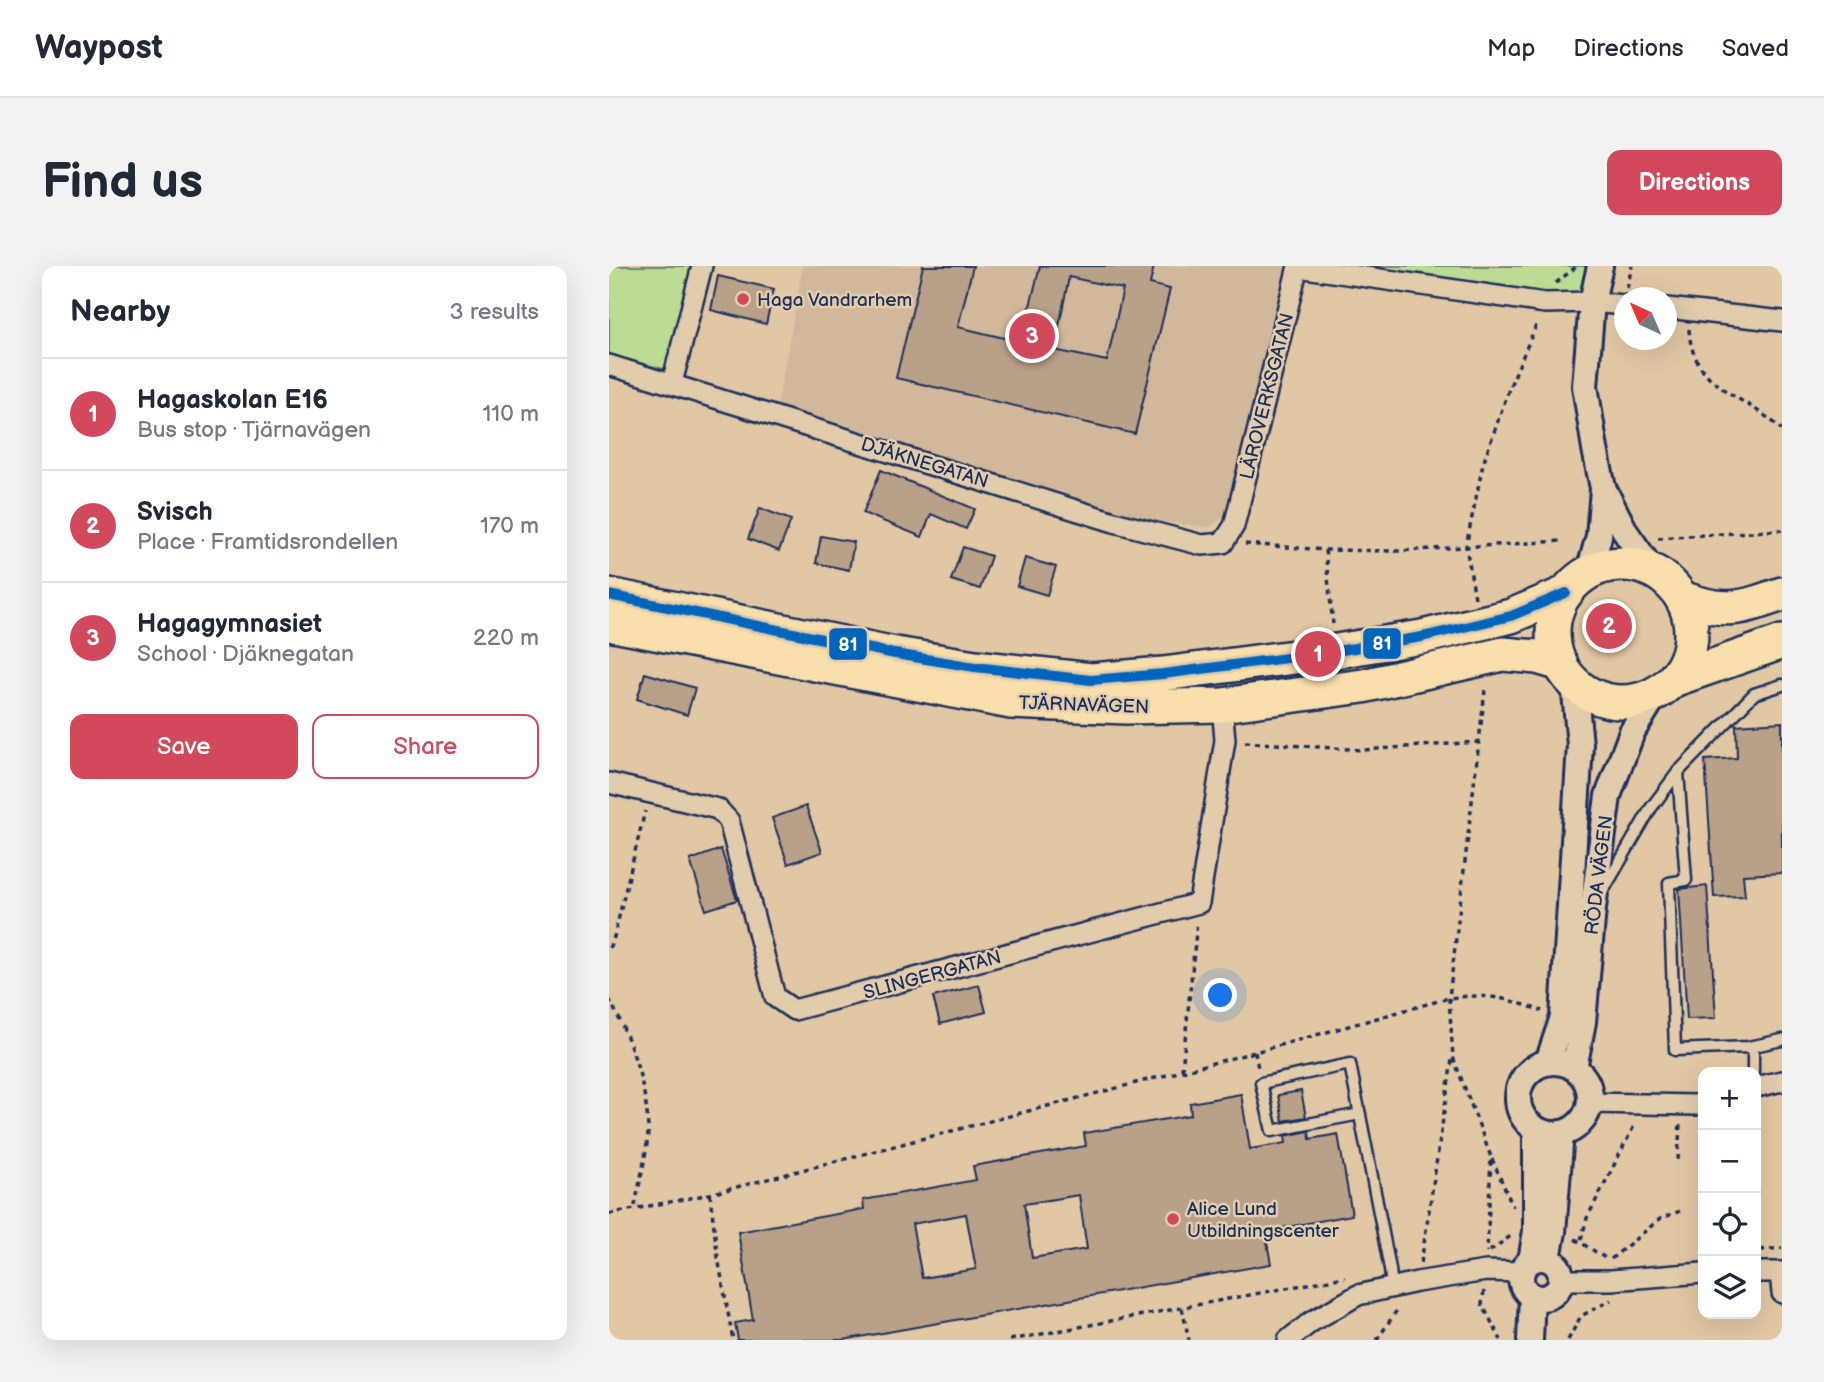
<!DOCTYPE html>
<html lang="en">
<head>
<meta charset="utf-8">
<style>
	:root { --surface:#fff; --page:#f2f2f3; --text:#1f2937; --muted:#747a83; --line:#e0e1e3; --accent:#d1495b }
	body { margin:0; font-family:"Balsamiq Sans",sans-serif; background:var(--page); color:var(--text) }
	.controls { position:absolute; right:21px; bottom:21px; display:grid; overflow:hidden; border-radius:14px; box-shadow:0 7px 28px #0002 }
	.controls button { width:63px; height:63px; display:grid; place-items:center; padding:0; border:0; border-bottom:2px solid var(--line); background:var(--surface); color:var(--text); font:35px sans-serif }
	.compass { position:absolute; left:1005px; top:21px; width:63px; height:63px; border-radius:50%; background:var(--surface); box-shadow:0 7px 28px #0002; rotate:316deg }
	.you { position:absolute; left:612px; top:730px; width:24px; height:24px; margin:-18px; border:5px solid #fff; border-radius:50%; background:#1a73e8; box-shadow:0 0 0 10px #1a73e833 }
	.badge { display:grid; place-items:center; width:46px; height:46px; border-radius:50%; background:var(--accent); color:#fff; font-size:23px; font-weight:700 }
	.pin { position:absolute; translate:-50% -50%; border:4px solid #fff; box-shadow:0 2px 7px #0006 }
	.list { margin:0; padding:0; list-style:none }
	h2 { display:flex; justify-content:space-between; align-items:center; height:91px; margin:0; padding:0 28px; font-size:30px }
	h2 small { font-size:23px; font-weight:400; color:var(--muted) }
	.list li { display:grid; grid-template-columns:46px 1fr auto; gap:21px; align-items:center; box-sizing:border-box; height:112px; padding:0 28px; border-top:2px solid var(--line) }
	.list b { display:block; font-size:26px; white-space:nowrap }
	.list p { margin:0; font-size:23px; white-space:nowrap; color:var(--muted) }
	.list em { font-size:23px; font-style:normal; color:var(--muted) }
	.actions { display:flex; gap:14px; padding:21px 28px }
	.actions a { flex:1; padding:16px 0; border:2px solid var(--accent); border-radius:14px; text-align:center; font-size:24px; color:var(--accent) }
	.actions .main { background:var(--accent); color:#fff }
	.icon { flex:none; width:38px; height:38px; fill:none; stroke:currentColor; stroke-width:2; stroke-linecap:round; stroke-linejoin:round }
	.map { position:relative; flex:none; width:1173px; height:1074px; overflow:hidden; border-radius:14px }
	header { display:flex; align-items:center; gap:42px; box-sizing:border-box; height:98px; padding:0 35px; background:var(--surface); border-bottom:2px solid var(--line) }
	header strong { font-size:33px }
	nav { display:flex; gap:38px; margin-inline-start:auto; font-size:24px }
	.intro { display:flex; align-items:center; justify-content:space-between; box-sizing:border-box; height:168px; padding:0 42px }
	h1 { margin:0; font-size:49px }
	.button { padding:18px 32px; border-radius:14px; background:var(--accent); color:#fff; font-size:24px; font-weight:700 }
	main { display:flex; gap:42px; padding:0 42px }
	aside { flex:1; background:var(--surface); border-radius:14px; box-shadow:0 7px 28px #0002 }
	.map>svg:first-child { display:block }
	.built { fill:#d2b89b }
	.green { fill:#bcdb93; stroke:#6c8578; stroke-width:2 }
	.building { fill:#b9a088; stroke:#1b2f5e; stroke-width:2; fill-rule:evenodd }
	.lines { fill:none; stroke-linecap:round; stroke-linejoin:round }
	.service-casing { stroke:#1b2f5e; stroke-width:15 }
	.minor-casing { stroke:#1b2f5e; stroke-width:24 }
	.tertiary-casing { stroke:#1b2f5e; stroke-width:30 }
	.trunk-casing { stroke:#1b2f5e; stroke-width:38 }
	.path { stroke:#1b2f5e; stroke-width:3.5; stroke-dasharray:5 5; stroke-linecap:butt }
	.service { stroke:#e3ccac; stroke-width:10 }
	.minor { stroke:#e3ccac; stroke-width:19 }
	.tertiary { stroke:#e3ccac; stroke-width:24 }
	.trunk { stroke:#f8deab; stroke-width:33 }
	.bus-1-casing { stroke:#e3ccac; stroke-width:16 }
	.bus-1 { stroke:#0065bd; stroke-width:10 }
	.poi-dot { fill:#d1495b; stroke:#e3ccac; stroke-width:2.5 }
	.labels { text-anchor:middle; stroke-width:5; stroke-linejoin:round; paint-order:stroke }
	.poi-label { font-size:19px; fill:#1b2f5e; stroke:#e3ccac; text-anchor:start }
	.street-label { font-size:19px; fill:#1b2f5e; stroke:#e3ccac }
	.line-badge { stroke:#e3ccac; stroke-width:2.5 }
	.badge-label { font-size:19px; text-anchor:middle; font-weight:bold; fill:#fff }
</style>
</head>
<body>
<header>
<strong>Waypost</strong>
<nav><a>Map</a><a>Directions</a><a>Saved</a></nav>
</header>
<div class="intro"><h1>Find us</h1><a class="button">Directions</a></div>
<main>
<aside>
<h2>Nearby<small>3 results</small></h2>
<ul class="list">
<li><span class="badge">1</span><div><b>Hagaskolan E16</b><p>Bus stop · Tjärnavägen</p></div><em>110 m</em></li>
<li><span class="badge">2</span><div><b>Svisch</b><p>Place · Framtidsrondellen</p></div><em>170 m</em></li>
<li><span class="badge">3</span><div><b>Hagagymnasiet</b><p>School · Djäknegatan</p></div><em>220 m</em></li>
</ul>
<div class="actions"><a class="main">Save</a><a>Share</a></div>
</aside>
<div class="map">
<svg width="1173" height="1074" viewBox="0 0 1173 1074">
	<rect width="100%" height="100%" fill="#e2c7a4"/>
	<filter id="ink" filterUnits="userSpaceOnUse"><feTurbulence type="fractalNoise" baseFrequency=".0143" numOctaves="2"/><feDisplacementMap in="SourceGraphic" scale="14" xChannelSelector="R" yChannelSelector="G"/><feConvolveMatrix kernelMatrix="1 2 1 2 8 2 1 2 1" color-interpolation-filters="sRGB"/></filter>
	<g filter="url(#ink)">
		<path class="built" d="M194,0H683L619,248L601,261L507,251L168,141Z"/>
		<g class="green">
			<path d="M0,0H90L58,104L0,89Z"/>
			<path d="M689,0H991L983,36Z"/>
		</g>
		<g class="building">
			<path d="M314,0H364L349,61L412,76L431,0H545L541,18L561,23L526,168L287,112ZM460,11L514,23L498,95L445,84Z"/>
			<path d="M109,10L165,23L157,58L102,44Z"/>
			<path d="M272,204L366,243L357,263L322,248L313,271L254,247Z"/>
			<path d="M151,242L182,254L170,285L139,273Z"/>
			<path d="M212,270L245,276L240,304L207,297Z"/>
			<path d="M354,281L382,290L371,323L342,314Z"/>
			<path d="M416,292L447,301L438,329L408,320Z"/>
			<path d="M36,407L86,422L78,449L28,433Z"/>
			<path d="M1173,456V607L1134,609L1136,630L1105,631L1096,494L1128,492L1127,459Z"/>
			<path d="M197,540L213,586L179,598L163,552Z"/>
			<path d="M112,583L128,634L97,644L81,594Z"/>
			<path d="M1098,620L1107,752L1078,753L1070,623Z"/>
			<path d="M370,719L377,746L331,758L324,731Z"/>
			<path d="M692,825L697,851L674,855L669,829Z"/>
			<path d="M632,828L641,883L677,877L676,870L700,865L701,873L729,868L743,949L656,965L662,998L234,1074H129L126,1057L144,1054L129,966L255,943L254,934L367,914L364,900L477,880L475,867L582,849L581,837ZM470,929L478,983L423,992L415,938ZM357,948L367,1003L313,1012L303,958Z"/>
		</g>
		<g class="lines">
			<defs>
				<g id="service">
					<path d="M1069,506L1077,614L1060,617L1066,784L1140,781L1173,774"/>
					<path d="M994,625L1042,542L1069,506L1145,428L1173,419"/>
					<path d="M1144,780V806"/>
					<path d="M751,848L663,865L652,817L741,798L781,1003L783,1022"/>
				</g>
				<g id="minor">
					<path d="M689,1L936,37L983,36L1015,39"/>
					<path d="M1058,42L1173,55"/>
					<path d="M0,99L505,256L593,279L614,277L625,260L689,0"/>
					<path d="M63,117L93,0"/>
					<path d="M0,517L109,543L120,555L166,731L185,744L590,637L616,474L613,439"/>
					<path d="M1147,821L1173,815"/>
					<path d="M980,837L1087,839L1094,836"/>
					<path d="M1147,1006H1173"/>
					<path d="M1171,1006L1173,1027"/>
					<path d="M953,1014H1002L1094,1007"/>
					<path d="M679,1074L702,1056L749,1029L808,1016L877,1005L913,1006"/>
				</g>
				<g id="tertiary">
					<path d="M991,0L983,36L976,120L986,183L994,222L1017,267L1043,304"/>
					<path d="M980,306L990,270L994,223"/>
					<path d="M939,796L954,751L971,479L965,417"/>
					<circle cx="945" cy="832" r="36"/>
					<path d="M965,802L974,756L984,642L999,530L1023,466L1048,426"/>
					<circle cx="932" cy="1012" r="20"/>
					<path d="M939,992L944,966L952,867"/>
					<path d="M922,995L927,965V863"/>
					<path d="M921,1074L923,1030"/>
				</g>
				<g id="trunk">
					<circle cx="1013" cy="367" r="69"/>
					<path d="M0,329L286,388L366,401L482,414L554,408L709,388L813,371L902,350L957,327"/>
					<path d="M1073,332C1116,348 1131,343 1173,328"/>
					<path d="M0,358L402,436L517,441L613,439L754,420L894,388L928,391L952,398"/>
					<path d="M1064,414L1173,376"/>
				</g>
			</defs>
			<use href="#service" class="service-casing"/>
			<use href="#minor" class="minor-casing"/>
			<use href="#tertiary" class="tertiary-casing"/>
			<use href="#trunk" class="trunk-casing"/>
			<g class="path">
				<path d="M947,17L968,0"/>
				<path d="M1018,22L1023,0"/>
				<path d="M1080,63C1083,124 1137,128 1173,164"/>
				<path d="M1049,272L1173,264"/>
				<path d="M636,278L716,284L790,285L952,275"/>
				<path d="M716,284L724,358"/>
				<path d="M866,332L857,280L874,198L901,120L929,55"/>
				<path d="M876,424L840,732L844,791L882,891L878,986"/>
				<path d="M636,476L754,484L869,476"/>
				<path d="M0,682L5,671L36,545"/>
				<path d="M0,733C21,771 38,820 39,863C39,886 29,921 25,945"/>
				<path d="M646,786L649,802"/>
				<path d="M573,804L588,656"/>
				<path d="M883,893L904,941"/>
				<path d="M1069,894L1071,857"/>
				<path d="M101,928L108,986L124,1074"/>
				<path d="M0,948L101,928L646,786L840,732C880,727 896,732 933,745"/>
				<path d="M966,973L998,993"/>
				<path d="M972,974L978,952L1026,858"/>
				<path d="M1151,984L1173,982"/>
				<path d="M881,985L903,969"/>
				<path d="M1002,993L1051,953L1071,945"/>
				<path d="M812,997L843,794"/>
				<path d="M875,1025L873,1038L892,1074"/>
				<path d="M573,1042L580,1074"/>
				<path d="M401,1074L736,1011"/>
				<path d="M768,1074L790,1041"/>
				<path d="M959,1074L972,1050L1002,1034"/>
			</g>
			<use href="#service" class="service"/>
			<use href="#minor" class="minor"/>
			<use href="#tertiary" class="tertiary"/>
			<use href="#trunk" class="trunk"/>
			<defs>
				<path id="bus-1" d="M0,329L286,388L366,401L482,414L554,408L709,388L813,371L902,350L957,327"/>
			</defs>
			<use href="#bus-1" class="bus-1-casing"/>
			<use href="#bus-1" class="bus-1"/>
		</g>
	</g>
	<g class="poi-dot">
		<circle cx="134" cy="33" r="7"/>
		<circle cx="564" cy="953" r="7"/>
	</g>
	<g class="labels">
		<g class="poi-label">
			<text x="148" y="40">Haga Vandrarhem</text>
			<text x="578" y="949">Alice Lund<tspan x="578" dy="22">Utbildningscenter</tspan></text>
		</g>
		<g class="street-label">
			<text transform="translate(657 130) rotate(-76)" y="7">LÄROVERKSGATAN</text>
			<text transform="translate(316 196) rotate(17)" y="7">DJÄKNEGATAN</text>
			<text transform="translate(475 438) rotate(2)" y="7">TJÄRNAVÄGEN</text>
			<text transform="translate(989 609) rotate(-83)" y="7">RÖDA VÄGEN</text>
			<text transform="translate(323 708) rotate(-15)" y="7">SLINGERGATAN</text>
		</g>
	</g>
	<g class="line-badge">
		<rect x="753" y="361" width="40" height="33" rx="7" fill="#0065bd"/>
		<rect x="219" y="361" width="40" height="34" rx="7" fill="#0065bd"/>
	</g>
	<g class="badge-label">
		<text x="773" y="384">81</text>
		<text x="239" y="385">81</text>
	</g>
</svg>
<div class="controls">
<button>+</button>
<button>−</button>
<button><svg class="icon" aria-label="locate" viewBox="0 0 24 24"><circle cx="12" cy="12" r="6"/><path d="M12 2v4M12 18v4M2 12h4M18 12h4"/></svg></button>
<button><svg class="icon" aria-label="layers" viewBox="0 0 24 24"><path d="M12 4l9 5-9 5-9-5zM3 14l9 5 9-5"/></svg></button>
</div>
<svg class="compass" viewBox="-18 -18 36 36"><path d="M0-13l5 13h-10z" fill="#e53935"/><path d="M0 13l5-13h-10z" fill="#747a83"/></svg>
<div class="you"></div>
<div class="pin badge" style="left:709px;top:388px">1</div>
<div class="pin badge" style="left:1000px;top:360px">2</div>
<div class="pin badge" style="left:423px;top:70px">3</div>
</div>
</main>
</body>
</html>
